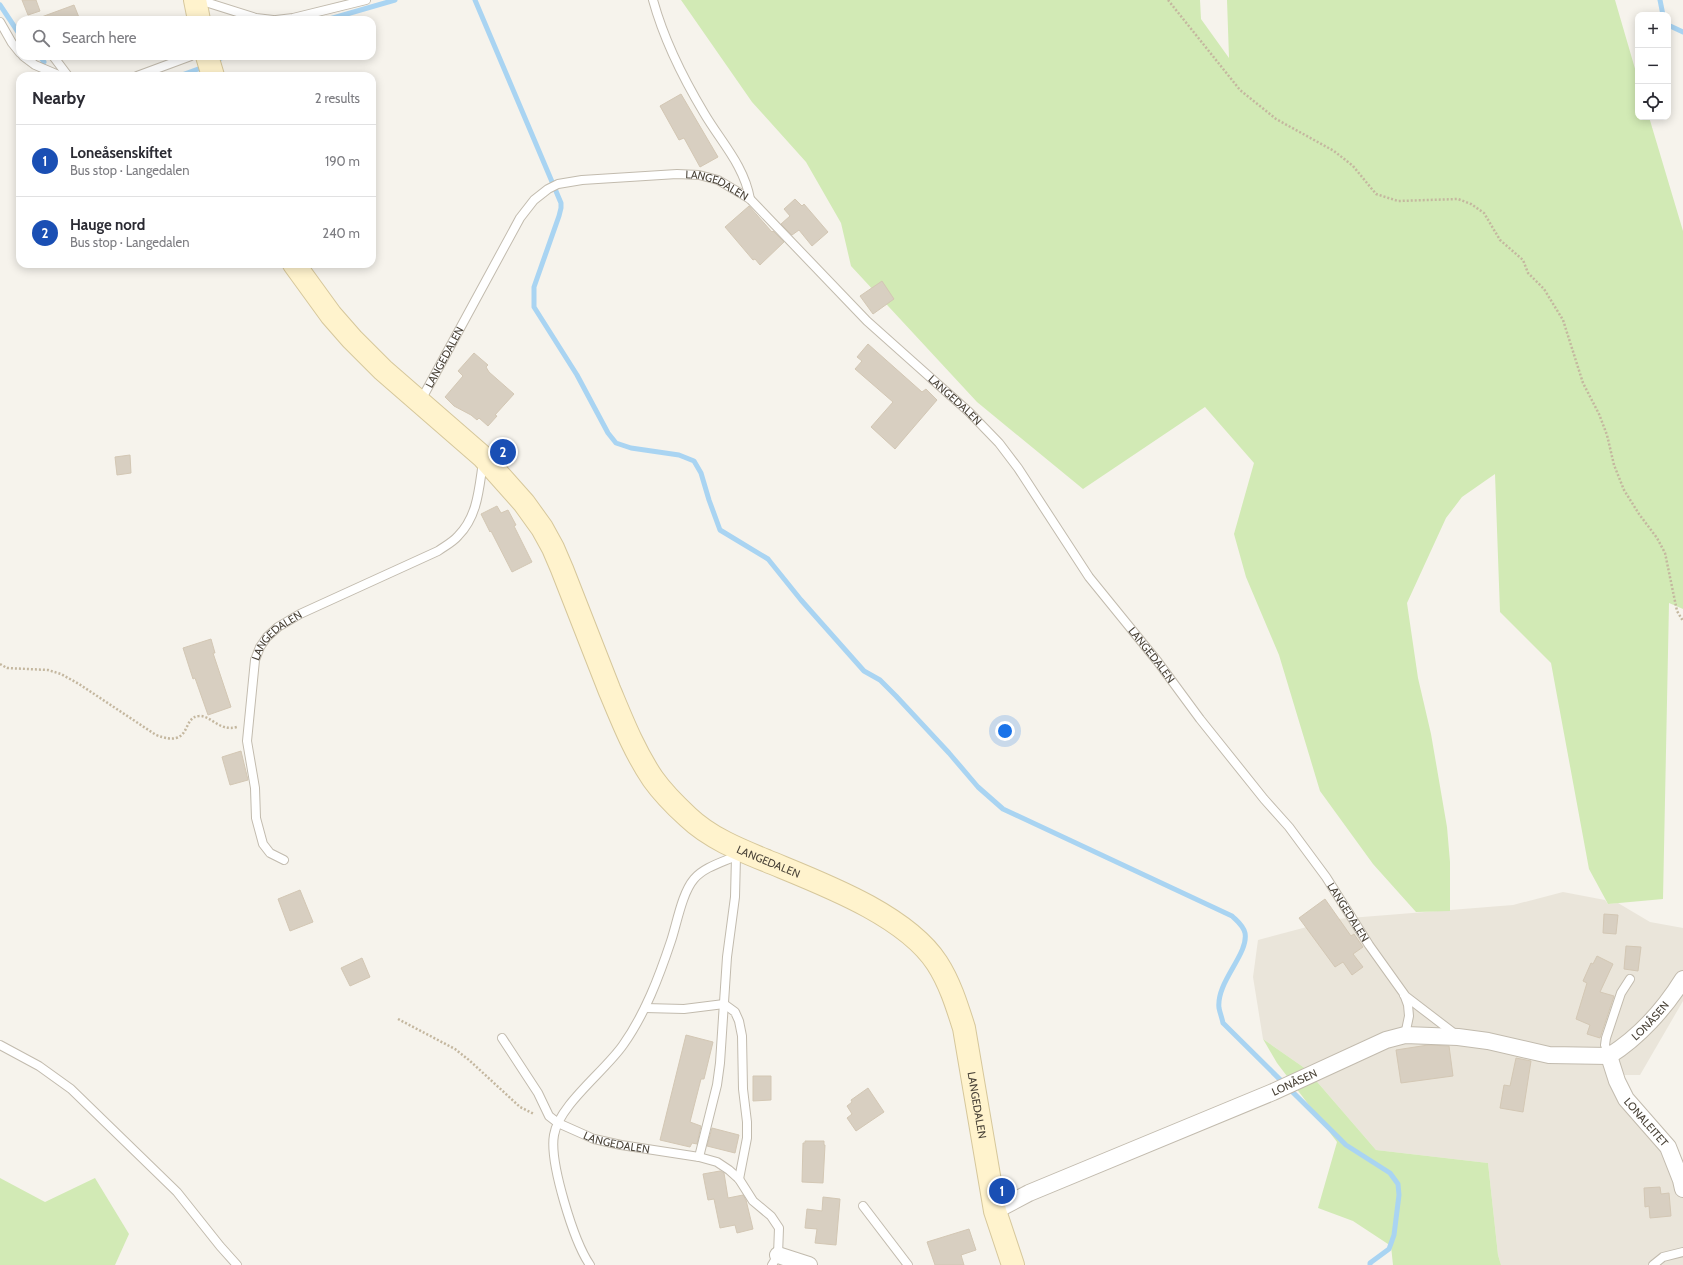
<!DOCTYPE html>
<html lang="en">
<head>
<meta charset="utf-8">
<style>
	:root { --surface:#fff; --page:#f7f7f7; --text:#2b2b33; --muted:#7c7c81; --line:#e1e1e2; --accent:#b45309 }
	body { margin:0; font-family:Cabin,sans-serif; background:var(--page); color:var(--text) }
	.controls { position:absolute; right:12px; top:12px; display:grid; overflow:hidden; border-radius:8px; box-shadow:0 2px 10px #0003 }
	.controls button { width:36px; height:36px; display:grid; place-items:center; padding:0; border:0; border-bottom:1px solid var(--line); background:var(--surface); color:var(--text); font:20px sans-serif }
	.you { position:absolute; left:1005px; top:731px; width:14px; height:14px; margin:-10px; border:3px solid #fff; border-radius:50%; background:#1a73e8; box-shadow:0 0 0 6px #1a73e833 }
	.badge { display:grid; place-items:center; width:26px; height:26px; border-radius:50%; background:var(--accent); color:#fff; font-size:13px; font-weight:700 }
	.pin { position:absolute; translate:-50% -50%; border:2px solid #fff; box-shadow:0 1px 4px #0006 }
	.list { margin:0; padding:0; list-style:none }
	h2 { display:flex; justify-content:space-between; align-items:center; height:52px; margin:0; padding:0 16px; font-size:17px }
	h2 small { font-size:13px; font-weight:400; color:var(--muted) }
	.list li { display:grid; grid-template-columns:26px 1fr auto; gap:12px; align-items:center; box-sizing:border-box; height:72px; padding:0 16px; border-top:1px solid var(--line) }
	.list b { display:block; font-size:15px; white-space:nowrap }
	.list p { margin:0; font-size:13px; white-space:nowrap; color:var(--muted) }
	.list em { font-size:13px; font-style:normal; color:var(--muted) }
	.icon { flex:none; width:22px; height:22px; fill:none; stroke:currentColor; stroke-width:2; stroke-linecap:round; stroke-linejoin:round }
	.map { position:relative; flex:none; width:1683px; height:1265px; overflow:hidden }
	.search { position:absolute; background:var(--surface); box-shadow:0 2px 10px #0003; left:16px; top:16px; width:360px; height:44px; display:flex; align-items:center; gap:10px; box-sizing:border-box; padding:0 14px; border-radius:12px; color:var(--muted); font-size:15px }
	.panel { position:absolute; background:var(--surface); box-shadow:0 2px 10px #0003; left:16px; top:72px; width:360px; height:196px; border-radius:12px }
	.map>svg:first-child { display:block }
	.residential { fill:#eae5da }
	.green { fill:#d2eab5 }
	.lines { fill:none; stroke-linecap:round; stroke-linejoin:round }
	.stream { stroke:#a9d4f2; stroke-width:5 }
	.building { fill:#d8cfc1; stroke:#d3c7b4 }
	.service-casing { stroke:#c2bbae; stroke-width:10 }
	.minor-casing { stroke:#c2bbae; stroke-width:18 }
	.secondary-casing { stroke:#d6c79b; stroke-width:24 }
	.path { stroke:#c4b79f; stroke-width:2.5; stroke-dasharray:2 2; stroke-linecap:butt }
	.service { stroke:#fff; stroke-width:8 }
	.minor { stroke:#fff; stroke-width:16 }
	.secondary { stroke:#fff3cd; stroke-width:22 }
	.labels { text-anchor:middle; stroke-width:4; stroke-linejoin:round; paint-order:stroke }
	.street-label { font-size:11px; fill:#4b4439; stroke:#fff }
</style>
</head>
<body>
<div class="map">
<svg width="1683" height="1265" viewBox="0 0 1683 1265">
	<rect width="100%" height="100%" fill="#f6f3ec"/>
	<path class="residential" d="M1563,892L1605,900L1608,904L1618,903L1650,922L1683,928V1001L1640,1075H1623L1633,1097L1683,1172V1265H1501L1498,1255L1488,1163L1376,1150L1306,1069L1263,1039L1253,977L1258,940L1337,919L1513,905Z"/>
	<g class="green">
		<path d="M681,0H1200L1201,19L1229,58L1227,0H1615L1638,79V117H1649L1683,231V609L1669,603L1663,899L1608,904L1589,869L1551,663L1500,612L1495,474L1462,497L1446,518L1407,603L1418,678L1431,734L1447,827L1450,862V911L1416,912L1373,864L1320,791L1279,655L1246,577L1234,534L1254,463L1205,407L1083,489L977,402L851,266L841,223L806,162L752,102Z"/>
		<path d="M1263,1039L1306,1069L1376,1150L1488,1163L1498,1255L1501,1265H1393L1391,1246L1353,1221L1318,1208L1337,1142L1277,1063Z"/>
		<path d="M0,1178L45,1202L95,1178L129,1234L115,1265H0Z"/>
	</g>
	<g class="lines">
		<g class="stream">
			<path d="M475,0L561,203V208L559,216L534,287V307L577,375L608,433L616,443L631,448L679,455L694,461L701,473L709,500L720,530L768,559L801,600L864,671L880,680L896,696L949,753L978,787L1003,809L1232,916C1237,921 1243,925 1245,933C1249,954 1216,982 1219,1008C1220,1013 1222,1018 1223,1023L1346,1145L1390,1173L1398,1184L1399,1195L1394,1235L1389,1249L1370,1263V1265"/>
			<path d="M1660,0L1663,15"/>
			<path d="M0,5L20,35"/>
			<path d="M326,20L395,0"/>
			<path d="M1668,25L1683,32"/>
			<path d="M40,56L44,62"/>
			<path d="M217,60L225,56"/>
			<path d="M48,75V76"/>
			<path d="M179,76L201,68"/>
		</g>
	</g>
	<g class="building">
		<path d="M22,0H36L40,11L28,15Z"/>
		<path d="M74,5L80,20H37L36,19Z"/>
		<path d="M681,94L718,157L700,167L684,138L679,140L660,106Z"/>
		<path d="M795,199L802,206L804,204L828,232L812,246L799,230L792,235L781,224L790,216L784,209Z"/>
		<path d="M749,206L772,232L773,231L784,242L760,265L755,259L753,260L725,227Z"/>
		<path d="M882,281L894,299L873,314L860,296Z"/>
		<path d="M868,344L922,392L926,389L937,400L895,449L871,427L893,402L855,369L862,361L857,357Z"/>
		<path d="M474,353L488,365L486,367L489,372L514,394L495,415L497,416L488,426L479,418L477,420L471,415L454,406L445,397L463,376L458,371Z"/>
		<path d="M130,455L131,473L117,475L115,457Z"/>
		<path d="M497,506L501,513L508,510L516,525L514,526L532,562L512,572L491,531L490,532L481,514Z"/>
		<path d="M211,639L215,653H213L231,707L208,715L195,678L193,679L183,648Z"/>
		<path d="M241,751L248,780L230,785L222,757Z"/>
		<path d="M300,890L313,922L290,931L278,899Z"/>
		<path d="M1325,899L1351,936L1354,934L1363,947L1353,954L1363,967L1352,975L1343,962L1335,967L1299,918Z"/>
		<path d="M1604,914L1618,915L1616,934L1603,933Z"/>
		<path d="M1626,946L1641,947L1638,971L1624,969Z"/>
		<path d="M1597,956L1613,964L1600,992L1614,996L1600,1038L1587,1034L1590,1025L1576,1019L1587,983L1583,981L1591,963L1593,964Z"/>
		<path d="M362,958L370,977L350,986L341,968Z"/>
		<path d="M686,1035L713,1042L704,1079H701L690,1122L701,1126L697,1144L692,1143L690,1147L660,1140Z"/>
		<path d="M1428,1045L1449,1046L1453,1076L1401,1083L1396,1050Z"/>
		<path d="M1516,1058L1531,1061L1523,1112L1500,1108L1504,1085L1510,1086Z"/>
		<path d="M753,1076H771V1100L753,1101Z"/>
		<path d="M868,1088L884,1112L856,1131L847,1118L852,1114L847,1106L852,1102L851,1100Z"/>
		<path d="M712,1128L739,1135L735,1153L707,1146Z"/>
		<path d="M805,1141H824V1145H825L823,1183L802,1182L803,1143H805Z"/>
		<path d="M720,1171L724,1173L728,1198L743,1195L746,1200L753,1229L737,1233L735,1225L720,1228L714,1199L708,1200L703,1174Z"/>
		<path d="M1660,1187L1661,1194L1669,1193L1671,1216L1650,1218L1649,1206L1645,1207L1644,1188Z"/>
		<path d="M823,1197L840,1199L836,1245L815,1243L817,1229L805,1228L807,1209L822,1211Z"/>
		<path d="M969,1229L976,1250L961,1255L964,1265H935L927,1242Z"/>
	</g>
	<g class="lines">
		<defs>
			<g id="service">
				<path d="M199,0L256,18L273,20"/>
				<path d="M653,0C664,40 683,78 704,113C721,142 744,165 750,199"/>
				<path d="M276,20L293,18L366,0"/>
				<path d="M0,22L12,43L20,53"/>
				<path d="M23,56L35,65L61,76"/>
				<path d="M53,56L68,76"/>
				<path d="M137,76L191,56"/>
				<path id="s1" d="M420,402L520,218L534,200L548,189L558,184L582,180L677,174L699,175L718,180L750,199L867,321L969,412L999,443L1018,468L1089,577L1158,662L1200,719L1264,799L1289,827L1326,877L1369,945L1404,994L1408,1005L1409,1016L1405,1035"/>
				<path id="s2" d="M284,860L270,853L263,844L256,818L255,788L247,741L255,660L260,647L267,637L278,627L300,614L438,551C445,546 453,542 458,536C478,516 479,488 483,462"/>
				<path d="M1404,995L1455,1034"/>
				<path d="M645,1008L684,1009L724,1004L735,1012L739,1021L742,1036L743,1089L747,1122V1138L739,1179"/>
				<path id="s3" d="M502,1038L538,1093L549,1116L558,1123L594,1139L621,1145L699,1157L717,1162L729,1170L739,1179L753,1201L771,1216L779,1228L778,1255L772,1265"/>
				<path d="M0,1045L39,1066L71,1089L177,1192L220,1246L237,1265"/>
				<path d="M1609,1056L1605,1045L1606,1038L1621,993L1630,979"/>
				<path d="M699,1157L717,1085L720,1063L727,957L735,897L736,856"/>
				<path d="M863,1206L908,1265"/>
				<path d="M590,1265C574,1242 549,1162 554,1135C559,1105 605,1071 623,1045C645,1014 659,977 671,941C677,923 682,893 694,879C704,867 723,862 736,856L739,852"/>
				<path d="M1653,1265L1663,1257L1683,1252"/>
			</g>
			<g id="minor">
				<path id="s4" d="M1609,1056L1617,1081L1626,1099L1668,1147L1681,1180L1683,1189"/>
				<path id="s5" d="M995,1211L1029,1193L1273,1092L1386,1040L1405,1035L1458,1037L1488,1041L1549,1055L1609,1056C1639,1037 1665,1008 1683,979"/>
				<path d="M778,1255L809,1265"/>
			</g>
			<g id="secondary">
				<path d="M195,0L199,20"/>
				<path d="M207,56L213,76"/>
				<path id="s6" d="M294,264L331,315L352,339L383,370L483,457L524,503L542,528L553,548L562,569C578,609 593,649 609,689C622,720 634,751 653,779C663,793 676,806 688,817C710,838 740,850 767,861C820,883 905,914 937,963C950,983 957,1006 964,1028L995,1211L1013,1265"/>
			</g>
		</defs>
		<use href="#service" class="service-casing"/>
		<use href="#minor" class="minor-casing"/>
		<use href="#secondary" class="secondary-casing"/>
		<g class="path">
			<path d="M1168,0L1240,90L1276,119L1334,151L1353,166L1376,194L1398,201L1458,199L1471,204L1484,213L1500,240L1523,260L1528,273L1544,289L1563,320L1583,383L1599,414L1607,435L1614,465L1624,490L1639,514L1657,538L1665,553L1677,611L1683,621"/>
			<path d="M0,664L7,668L48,670L61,674L79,684L156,735C193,749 181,717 199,716C211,715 219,732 237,727"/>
			<path d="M398,1019L455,1049L469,1060L520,1107L534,1114"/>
		</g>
		<use href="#service" class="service"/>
		<use href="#minor" class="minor"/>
		<use href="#secondary" class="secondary"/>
	</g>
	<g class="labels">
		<g class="street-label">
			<text dy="4" stroke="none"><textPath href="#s1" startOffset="423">LANGEDALEN</textPath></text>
			<text dy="4" stroke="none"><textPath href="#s1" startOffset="51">LANGEDALEN</textPath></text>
			<text dy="4" stroke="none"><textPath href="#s1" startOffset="747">LANGEDALEN</textPath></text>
			<text dy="4" stroke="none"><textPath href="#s2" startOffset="247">LANGEDALEN</textPath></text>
			<text dy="4" stroke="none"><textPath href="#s1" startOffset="1070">LANGEDALEN</textPath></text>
			<text dy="4" stroke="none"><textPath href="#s6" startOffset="783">LANGEDALEN</textPath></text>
			<text dy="4" stroke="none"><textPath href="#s1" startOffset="1394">LANGEDALEN</textPath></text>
			<text dy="4" stroke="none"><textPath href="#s5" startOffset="707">LONÅSEN</textPath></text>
			<text dy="4" stroke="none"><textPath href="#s5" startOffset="326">LONÅSEN</textPath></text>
			<text dy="4" stroke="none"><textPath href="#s6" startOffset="1131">LANGEDALEN</textPath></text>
			<text dy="4" stroke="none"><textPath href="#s4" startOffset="77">LONALEITET</textPath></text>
			<text dy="4" stroke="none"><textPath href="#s3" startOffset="165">LANGEDALEN</textPath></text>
		</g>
	</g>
</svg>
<div class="controls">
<button>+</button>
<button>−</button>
<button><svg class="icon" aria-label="locate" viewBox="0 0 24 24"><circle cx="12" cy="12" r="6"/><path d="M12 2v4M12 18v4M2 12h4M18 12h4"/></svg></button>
</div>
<div class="you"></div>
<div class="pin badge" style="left:1002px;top:1191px;background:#1a4fb4">1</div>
<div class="pin badge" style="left:503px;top:452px;background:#1a4fb4">2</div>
<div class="search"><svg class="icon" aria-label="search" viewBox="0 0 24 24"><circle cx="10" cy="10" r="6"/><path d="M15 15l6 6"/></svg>Search here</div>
<section class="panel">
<h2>Nearby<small>2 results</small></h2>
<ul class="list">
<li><span class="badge" style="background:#1a4fb4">1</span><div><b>Loneåsenskiftet</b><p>Bus stop · Langedalen</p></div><em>190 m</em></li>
<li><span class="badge" style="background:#1a4fb4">2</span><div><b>Hauge nord</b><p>Bus stop · Langedalen</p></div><em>240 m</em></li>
</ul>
</section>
</div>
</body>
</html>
